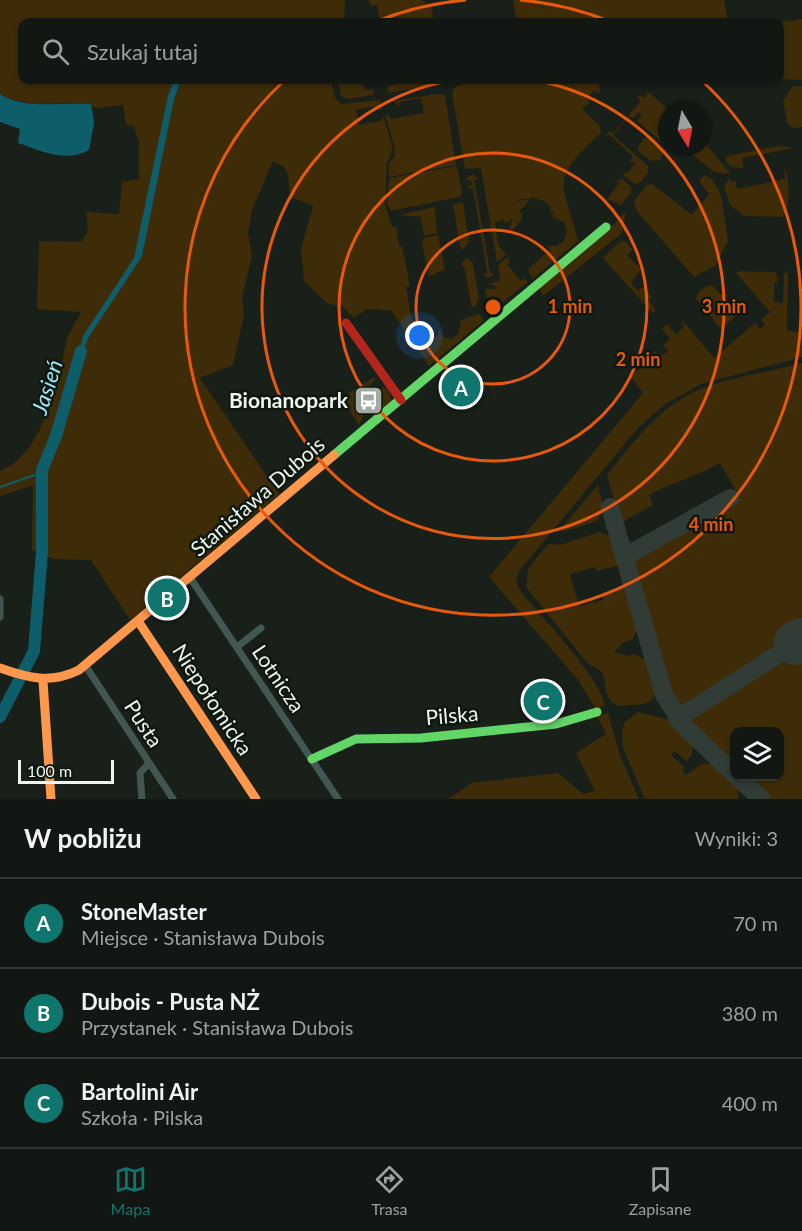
<!DOCTYPE html>
<html lang="pl">
<head>
<meta charset="utf-8">
<style>
	:root { --surface:#131713; --page:#1c201c; --text:#f1f3f6; --muted:#9d9fa0; --line:#323633; --accent:#0f766e }
	body { margin:0; font-family:Lato,sans-serif; background:var(--page); color:var(--text) }
	.controls { position:absolute; right:18px; bottom:18px; display:grid; overflow:hidden; border-radius:12px; box-shadow:0 2px 4px #0004 }
	.controls button { width:54px; height:54px; display:grid; place-items:center; padding:0; border:0; border-bottom:2px solid var(--line); background:var(--surface); color:var(--text); font:30px sans-serif }
	.compass { position:absolute; left:658px; top:102px; width:54px; height:54px; border-radius:50%; background:var(--surface); box-shadow:0 2px 4px #0004; rotate:170deg }
	.scale { position:absolute; left:18px; bottom:15px; width:96px; box-sizing:border-box; padding-left:6px; border:3px solid #edf5ee; border-top:0; font-size:16px; line-height:21px; white-space:nowrap; color:#edf5ee; -webkit-text-stroke:4px #0e180e; paint-order:stroke }
	.you { position:absolute; left:420px; top:336px; width:21px; height:21px; margin:-15px; border:4px solid #fff; border-radius:50%; background:#1a73e8; box-shadow:0 0 0 9px #1a73e833 }
	.badge { display:grid; place-items:center; width:39px; height:39px; border-radius:50%; background:var(--accent); color:#fff; font-size:20px; font-weight:700 }
	.pin { position:absolute; translate:-50% -50%; border:3px solid #fff; box-shadow:0 2px 6px #0006 }
	.list { margin:0; padding:0; list-style:none }
	h2 { display:flex; justify-content:space-between; align-items:center; height:78px; margin:0; padding:0 24px; font-size:26px }
	h2 small { font-size:20px; font-weight:400; color:var(--muted) }
	.list li { display:grid; grid-template-columns:39px 1fr auto; gap:18px; align-items:center; box-sizing:border-box; height:90px; padding:0 24px; border-top:2px solid var(--line) }
	.list b { display:block; font-size:22px; white-space:nowrap }
	.list p { margin:0; font-size:20px; white-space:nowrap; color:var(--muted) }
	.list em { font-size:20px; font-style:normal; color:var(--muted) }
	.icon { flex:none; width:33px; height:33px; fill:none; stroke:currentColor; stroke-width:2; stroke-linecap:round; stroke-linejoin:round }
	.map { position:relative; flex:none; width:802px; height:799px; overflow:hidden }
	.search { position:absolute; background:var(--surface); box-shadow:0 2px 4px #0004; left:18px; right:18px; top:18px; height:66px; display:flex; align-items:center; gap:15px; box-sizing:border-box; padding:0 21px; border-radius:12px; color:var(--muted); font-size:22px }
	.sheet { height:348px; background:var(--surface) }
	nav { display:flex; justify-content:space-around; align-items:center; box-sizing:border-box; height:84px; border-top:2px solid var(--line); background:var(--surface); font-size:16px; color:var(--muted) }
	nav a { display:grid; justify-items:center; gap:3px }
	nav .on { color:var(--accent) }
	.map>svg:first-child { display:block }
	.green { fill:#3e2c08 }
	.water { fill:#0e5d6b }
	.lines { fill:none; stroke-linecap:round; stroke-linejoin:round }
	.stream { stroke:#0e5d6b; stroke-width:2 }
	.river { stroke:#0e5d6b; stroke-width:12 }
	.taxiway { stroke:#323c37; stroke-width:18 }
	.runway { stroke:#323c37; stroke-width:44 }
	.street { stroke:#425752; stroke-width:7 }
	.fast { stroke:#63d668; stroke-width:9 }
	.slow { stroke:#ff974d; stroke-width:9 }
	.jam { stroke:#b3261e; stroke-width:9 }
	.ring { fill:none; stroke:#e8590c; stroke-width:3 }
	.labels { text-anchor:middle; stroke-width:5; stroke-linejoin:round; paint-order:stroke }
	.poi-label { font-size:21px; font-weight:bold; fill:#edf5ee; stroke:#0e180e; text-anchor:end }
	.street-label { font-size:21px; fill:#edf5ee; stroke:#0e180e }
	.water-label { font-size:22px; font-style:italic; fill:#9ee7f8; stroke:#0e180e }
	.centre { fill:#e8590c; stroke:#0e180e; stroke-width:3 }
	.ring-label { font-size:18px; text-anchor:middle; font-weight:bold; fill:#e8590c; stroke:#0e180e; stroke-width:5; stroke-linejoin:round; paint-order:stroke }
</style>
</head>
<body>
<div class="map">
<svg width="802" height="799" viewBox="0 0 802 799">
	<rect width="100%" height="100%" fill="#191f19"/>
	<g class="green">
		<path d="M0,0H345L344,22L332,19L330,22H22V80H331L335,98L341,104L380,100L382,110L378,106L356,110L359,125L381,121L383,116L393,148L387,164L385,204L392,227L396,226L399,246H402L410,286L406,287L412,320H416L417,340L438,336L439,328L443,337L452,339L459,333L461,320L478,314L483,317L482,322L429,366L391,310L367,309L354,318L342,306L328,304L304,281L301,249L313,206L291,197C286,178 294,170 273,161L252,210L248,233L252,256L242,298L244,315L233,365L200,378L279,494L130,620L91,560L54,559L32,550L33,485L0,496V471C35,458 51,406 60,372C63,361 64,347 68,336C72,328 77,320 81,312L37,309L39,241L81,242L88,232L86,212L119,214L122,182L139,179V143L134,126L126,125L123,105L98,108L79,103L34,104L8,99L0,94Z"/>
		<path d="M369,0H421L431,6L434,22H380L377,5H370Z"/>
		<path d="M513,0H724L728,22H517Z"/>
		<path d="M802,19V80L780,79L779,22Z"/>
		<path d="M361,80L365,90L373,89L374,95L348,99L341,96L338,81Z"/>
		<path d="M394,80H442L443,83L388,93L387,86L394,85Z"/>
		<path d="M475,80H603L598,86L601,89L598,93L594,90L587,99L590,103L582,109L599,125L601,133C545,184 565,182 578,241L532,279L528,269L550,250L547,246H556L564,241L567,231L563,220L562,222L552,216L555,211L550,213L551,207L544,201L531,197L530,199H520L512,205L521,200H529L519,212L522,213V220L518,223L514,217L518,225L508,233L512,219L505,224L504,220L495,222L498,244L506,255L497,262L481,168L465,169L452,93L455,87Z"/>
		<path d="M802,86V127L792,128L787,122L783,101L792,87Z"/>
		<path d="M645,89L670,111H667V146L637,121L642,115L638,112L633,118L629,116L613,135L648,166V173L641,182L635,184L622,174L628,172L636,163L629,162L633,157L609,134L605,136L609,131L613,133L641,101L638,98L639,95L644,98L648,93Z"/>
		<path d="M437,94L445,95L456,165L389,177V164L395,155V148L385,115H389L390,119L424,113L421,98L400,102L398,107L394,101Z"/>
		<path d="M644,138H649L661,148L663,155L660,160L651,161L638,151V147Z"/>
		<path d="M703,141L731,174L714,172L684,147H703Z"/>
		<path d="M778,146L794,148L742,158L743,168L732,167L725,160L727,156Z"/>
		<path d="M457,166L462,193L459,197L391,211L387,203L389,178Z"/>
		<path d="M784,168C791,178 790,208 783,217L744,216L730,205L724,187L730,178L732,183L735,180L737,189L785,179Z"/>
		<path d="M473,174L479,179L474,180L490,272L495,274L488,278L483,275L487,272L473,188L468,189L467,186L472,185L471,180L467,181L466,178Z"/>
		<path d="M704,175L712,179L721,195L728,241L715,266L694,277L637,211L634,201L646,186L652,184L692,215L709,194L699,181Z"/>
		<path d="M622,179L631,187V193L621,205L608,199L603,204L620,182H613Z"/>
		<path d="M463,202L469,242L461,251L453,204Z"/>
		<path d="M435,207L437,233L424,236L421,217L399,215Z"/>
		<path d="M626,211L622,233L543,296L539,288L608,230Z"/>
		<path d="M438,235L445,269L429,277L422,243L424,238Z"/>
		<path d="M621,241H625L633,250L627,255L641,269L631,283L638,291L643,287L652,297L648,300L656,310L653,313L603,258Z"/>
		<path d="M507,257L510,261L507,264L521,281L525,278L528,282L489,313L485,289H495V285L486,284L500,281L498,265Z"/>
		<path d="M467,258L473,263L479,298L475,308L471,305L465,270L461,263Z"/>
		<path d="M741,271L776,272L778,283H774V302L783,303L784,274L788,271L787,331L802,332V357L701,384L665,404L638,428L519,571L516,582L521,592C542,618 598,674 605,705L596,710L579,681L489,577L643,393L631,377L655,351L661,357L668,351L663,345L670,339L662,329L667,324L676,335L684,326L681,319L714,358L755,323L760,329L765,325L761,320L770,312L736,273Z"/>
		<path d="M712,285L738,314L721,329L696,299C696,292 706,285 712,285Z"/>
		<path d="M802,363V799H769L745,777L780,776V732H734V767L690,725L671,700L630,559L636,553L739,496L720,463C696,477 672,482 649,495L653,505L620,523L607,475C631,445 655,412 690,394C719,379 769,372 802,363Z"/>
		<path d="M374,377L376,379C354,398 370,407 359,425L341,398Z"/>
		<path d="M380,388L388,389L392,401L373,417V394Z"/>
		<path d="M598,485L604,510L597,521L566,531L560,530Z"/>
		<path d="M600,532L611,537L620,565L597,571L595,567L570,574L579,606L603,600V593L626,586L638,628L632,640L624,642L614,652L628,656L634,654L648,661C654,684 665,705 632,705C625,705 618,707 613,703C603,695 607,682 602,672L587,663L526,587L528,569L548,544L560,545Z"/>
		<path d="M638,712L671,720L693,743L692,755L686,761L675,751L671,755L684,767L683,773L686,775L702,764H715L738,785V799H645L623,748L622,733L624,723Z"/>
		<path d="M608,713L619,753L639,799H448L472,783L558,773L583,794L595,791L576,753L606,734L597,716Z"/>
	</g>
	<g class="water">
		<path d="M174,80H181L174,99L142,256L88,338L75,374L83,336L134,258L168,96Z"/>
		<path d="M0,94C27,111 61,101 91,104L94,123L89,150C65,163 42,151 18,143L20,129L0,122Z"/>
	</g>
	<g class="lines">
		<path class="stream" d="M0,487L35,475L42,470"/>
		<path class="river" d="M0,717L34,651L42,552V470L56,436L81,351"/>
		<g class="taxiway">
			<path d="M610,507L664,695L685,727L734,774"/>
			<path d="M624,557L730,498"/>
			<path d="M677,719L796,643"/>
			<path d="M737,776L761,799"/>
		</g>
		<path class="runway" d="M796,643L802,640"/>
		<g class="street">
			<path d="M191,579L338,799"/>
			<path d="M0,599V617"/>
			<path d="M237,647L261,628"/>
			<path d="M85,665L173,799"/>
			<path d="M142,799L140,773L149,763"/>
		</g>
		<g class="fast">
			<path d="M334,455L606,227"/>
			<path d="M312,759L356,739L421,738L556,724L597,712"/>
		</g>
		<g class="slow">
			<path d="M138,621L256,799"/>
			<path d="M0,668C28,678 51,684 79,670L334,455"/>
			<path d="M43,681L51,799"/>
		</g>
		<path class="jam" d="M346,323L401,400"/>
	</g>
	<g class="ring">
		<circle cx="493" cy="307" r="77"/>
		<circle cx="493" cy="307" r="154"/>
		<path d="M533 80A231 231 0 1 1 453 80"/>
		<path d="M375 22A308 308 0 0 1 466 0M520 0A308 308 0 0 1 611 22M701 80A308 308 0 1 1 285 80"/>
	</g>
	<defs>
		<symbol id="bus-square" viewBox="-11 -11 22 22"><rect x="-9" y="-9" width="18" height="18" rx="4" fill="#a3aaa3" stroke="#0e180e"/><path d="M-5-6H5V4H4V6H2V4H-2V6H-4V4H-5ZM-3.5-4V0h7V-4ZM-3.5 1.2v1.5H-2V1.2ZM2 1.2v1.5H3.5V1.2Z" fill="#fff"/></symbol>
	</defs>
	<g fill-rule="evenodd">
		<use href="#bus-square" x="352" y="384" width="33" height="33"/>
	</g>
	<g class="labels">
		<g class="poi-label">
			<text x="348" y="408">Bionanopark</text>
		</g>
		<g class="street-label">
			<text transform="translate(258 497) rotate(-41)" y="7">Stanisława Dubois</text>
			<text transform="translate(278 679) rotate(56)" y="7">Lotnicza</text>
			<text transform="translate(212 700) rotate(57)" y="7">Niepołomicka</text>
			<text transform="translate(452 716) rotate(-5)" y="7">Pilska</text>
			<text transform="translate(143 724) rotate(57)" y="7">Pusta</text>
		</g>
		<g class="water-label">
			<text transform="translate(47 387) rotate(-72)" y="8">Jasień</text>
		</g>
	</g>
	<circle cx="493" cy="307" r="9" class="centre"/>
	<g class="ring-label">
		<text x="570" y="313">1 min</text>
		<text x="724" y="313">3 min</text>
		<text x="638" y="366">2 min</text>
		<text x="711" y="531">4 min</text>
	</g>
</svg>
<div class="controls">
<button><svg class="icon" aria-label="layers" viewBox="0 0 24 24"><path d="M12 4l9 5-9 5-9-5zM3 14l9 5 9-5"/></svg></button>
</div>
<svg class="compass" viewBox="-18 -18 36 36"><path d="M0-13l5 13h-10z" fill="#e53935"/><path d="M0 13l5-13h-10z" fill="#9d9fa0"/></svg>
<div class="scale">100 m</div>
<div class="you"></div>
<div class="pin badge" style="left:461px;top:387px">A</div>
<div class="pin badge" style="left:167px;top:598px">B</div>
<div class="pin badge" style="left:543px;top:701px">C</div>
<div class="search"><svg class="icon" aria-label="search" viewBox="0 0 24 24"><circle cx="10" cy="10" r="6"/><path d="M15 15l6 6"/></svg>Szukaj tutaj</div>
</div>
<section class="sheet">
<h2>W pobliżu<small>Wyniki: 3</small></h2>
<ul class="list">
<li><span class="badge">A</span><div><b>StoneMaster</b><p>Miejsce · Stanisława Dubois</p></div><em>70 m</em></li>
<li><span class="badge">B</span><div><b>Dubois - Pusta NŻ</b><p>Przystanek · Stanisława Dubois</p></div><em>380 m</em></li>
<li><span class="badge">C</span><div><b>Bartolini Air</b><p>Szkoła · Pilska</p></div><em>400 m</em></li>
</ul>
</section>
<nav>
<a class="on"><svg class="icon" aria-label="map" viewBox="0 0 24 24"><path d="M3 6l6-2 6 2 6-2v14l-6 2-6-2-6 2zM9 4v14M15 6v14"/></svg>Mapa</a>
<a><svg class="icon" aria-label="directions" viewBox="0 0 24 24"><path d="M12 3l9 9-9 9-9-9zM9 14v-3h6M13 9l2 2-2 2"/></svg>Trasa</a>
<a><svg class="icon" aria-label="saved" viewBox="0 0 24 24"><path d="M7 4h10v16l-5-4-5 4z"/></svg>Zapisane</a>
</nav>
</body>
</html>
